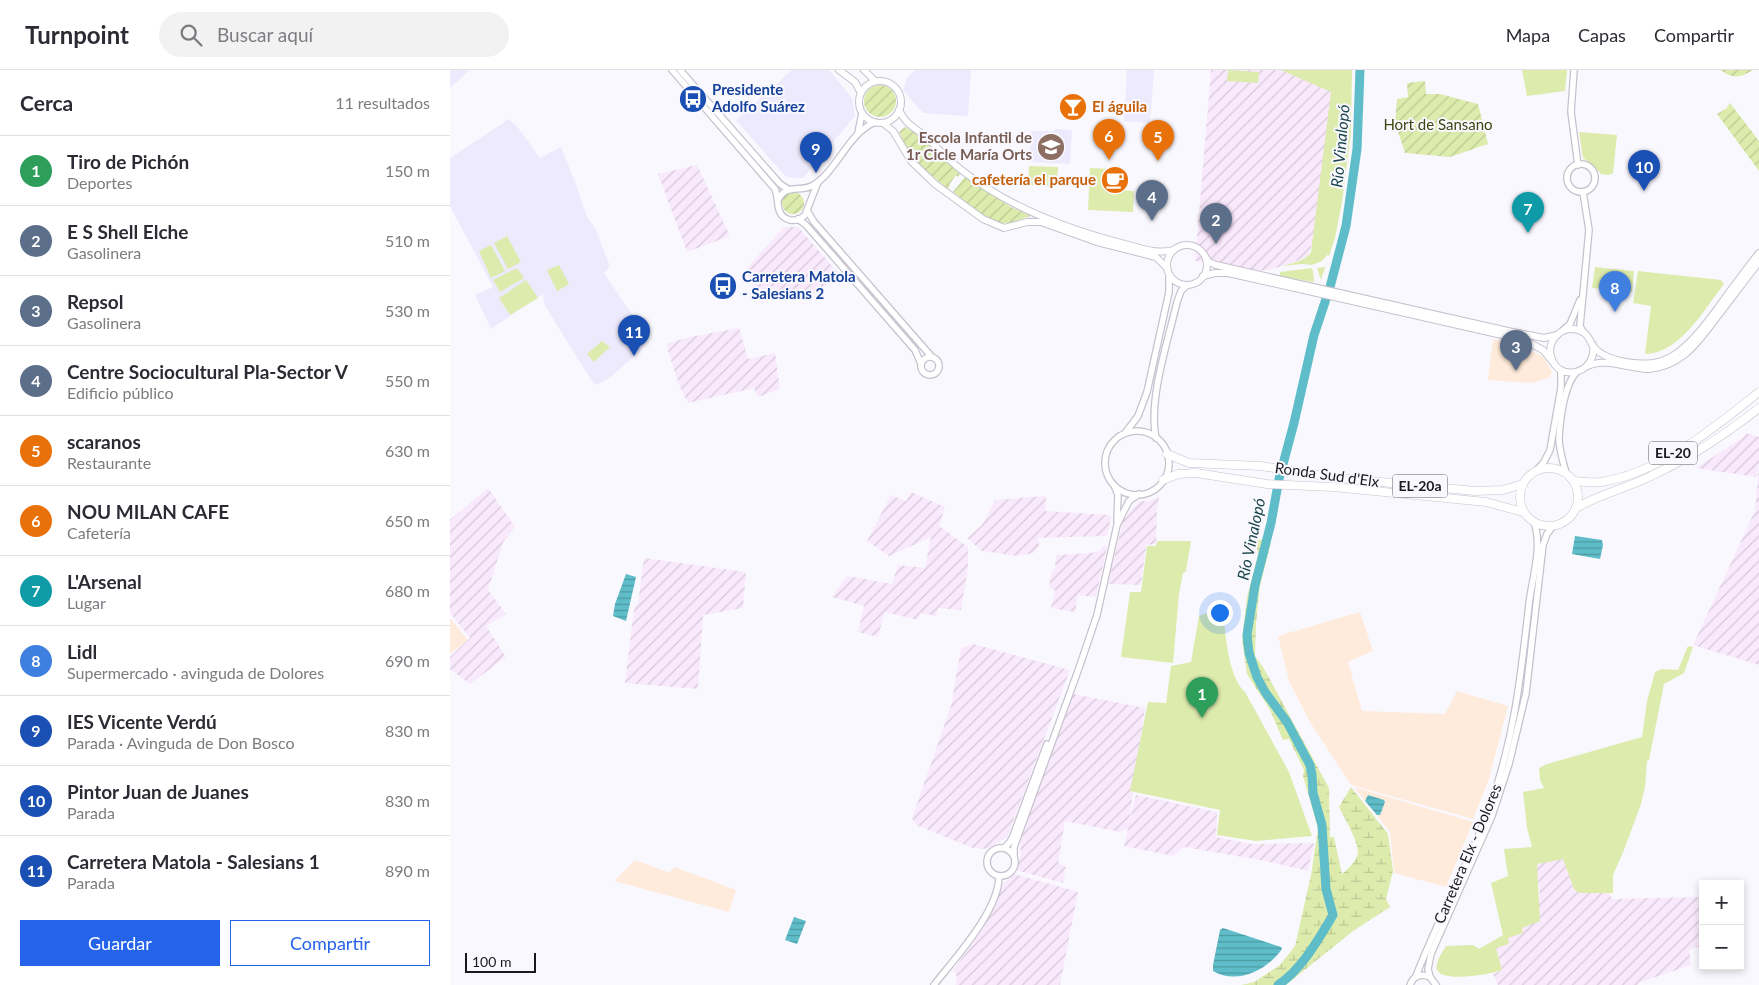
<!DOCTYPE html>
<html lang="es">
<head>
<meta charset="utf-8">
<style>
	:root { --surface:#fff; --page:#f2f2f3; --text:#2b2b33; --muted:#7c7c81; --line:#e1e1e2; --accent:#2563eb }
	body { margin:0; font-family:Lato,sans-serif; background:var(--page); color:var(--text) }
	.controls { position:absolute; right:15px; bottom:15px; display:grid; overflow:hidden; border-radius:0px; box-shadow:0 2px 8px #0003 }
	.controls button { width:45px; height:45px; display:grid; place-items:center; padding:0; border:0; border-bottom:1px solid var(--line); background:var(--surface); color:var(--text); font:25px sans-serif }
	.scale { position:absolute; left:15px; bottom:12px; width:71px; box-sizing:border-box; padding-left:5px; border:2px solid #1a191d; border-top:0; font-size:14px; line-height:18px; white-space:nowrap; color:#1a191d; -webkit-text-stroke:4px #faf8ff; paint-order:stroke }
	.you { position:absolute; left:769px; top:542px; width:18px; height:18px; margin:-12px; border:4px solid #fff; border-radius:50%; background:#1a73e8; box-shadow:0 0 0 8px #1a73e833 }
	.badge { display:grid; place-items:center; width:32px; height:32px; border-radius:50%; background:var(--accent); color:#fff; font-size:16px; font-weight:700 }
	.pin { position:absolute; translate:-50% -41px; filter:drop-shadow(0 1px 2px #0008) }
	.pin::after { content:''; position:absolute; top:26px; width:18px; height:15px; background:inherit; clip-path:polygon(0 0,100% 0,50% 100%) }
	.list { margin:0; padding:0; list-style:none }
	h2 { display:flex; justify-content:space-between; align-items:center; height:65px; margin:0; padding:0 20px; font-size:21px }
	h2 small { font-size:16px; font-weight:400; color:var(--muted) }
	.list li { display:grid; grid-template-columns:32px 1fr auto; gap:15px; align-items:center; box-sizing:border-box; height:70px; padding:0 20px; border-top:1px solid var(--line) }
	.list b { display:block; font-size:19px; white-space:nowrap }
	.list p { margin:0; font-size:16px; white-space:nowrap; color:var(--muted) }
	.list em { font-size:16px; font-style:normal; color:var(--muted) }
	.actions { display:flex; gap:10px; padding:15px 20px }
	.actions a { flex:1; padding:11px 0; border:1px solid var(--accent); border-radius:0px; text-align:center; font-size:18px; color:var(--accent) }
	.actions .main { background:var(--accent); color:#fff }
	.icon { flex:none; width:28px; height:28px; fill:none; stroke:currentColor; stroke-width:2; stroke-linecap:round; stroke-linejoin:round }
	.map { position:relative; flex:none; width:1309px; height:915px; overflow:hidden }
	header { display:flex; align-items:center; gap:30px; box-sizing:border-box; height:70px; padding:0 25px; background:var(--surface); border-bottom:1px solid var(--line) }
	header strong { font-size:24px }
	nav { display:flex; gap:28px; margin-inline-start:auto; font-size:18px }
	.search { width:350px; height:45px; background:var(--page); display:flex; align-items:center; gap:12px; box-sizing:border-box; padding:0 18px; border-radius:28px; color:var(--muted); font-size:19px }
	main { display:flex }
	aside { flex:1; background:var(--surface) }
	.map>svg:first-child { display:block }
	.commercial { fill:#ffebdb }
	.industrial { fill:url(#industrial-furrows) }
	.built { fill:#eeeafd }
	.green { fill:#ddebad }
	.wetland { fill:url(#wetland-marsh) }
	.garden { fill:url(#garden-furrows) }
	.water { fill:url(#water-rules) }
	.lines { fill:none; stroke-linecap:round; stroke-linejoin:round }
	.river { stroke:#5ebdc8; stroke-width:9 }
	.secondary-casing { stroke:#c5c2cd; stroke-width:8 }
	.primary-casing { stroke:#c5c2cd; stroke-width:8 }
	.highway-casing { stroke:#c5c2cd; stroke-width:9 }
	.secondary { stroke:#fff; stroke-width:5.5 }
	.primary { stroke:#fff; stroke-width:6 }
	.highway { stroke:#fff; stroke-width:8 }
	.labels { text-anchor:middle; stroke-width:4; stroke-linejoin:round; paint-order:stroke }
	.shield { fill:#faf8ff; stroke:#5d5c61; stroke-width:1 }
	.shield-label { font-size:14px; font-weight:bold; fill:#1a191d }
	.transit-label { font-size:15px; font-weight:bold; fill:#164399; stroke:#faf8ff; text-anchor:start }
	.food-label { font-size:15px; font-weight:bold; fill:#c56008; stroke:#faf8ff; text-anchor:start }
	.park-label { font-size:15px; fill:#3c4512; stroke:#faf8ff }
	.education-label { font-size:15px; font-weight:bold; fill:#785e54; stroke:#faf8ff; text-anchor:end }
	.street-label { font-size:15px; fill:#1a191d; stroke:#faf8ff }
	.water-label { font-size:16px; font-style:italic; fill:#1c474c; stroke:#faf8ff }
</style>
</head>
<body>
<header>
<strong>Turnpoint</strong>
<div class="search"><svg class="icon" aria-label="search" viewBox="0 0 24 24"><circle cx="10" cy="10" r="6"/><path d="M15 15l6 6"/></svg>Buscar aquí</div>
<nav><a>Mapa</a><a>Capas</a><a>Compartir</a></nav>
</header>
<main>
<aside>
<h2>Cerca<small>11 resultados</small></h2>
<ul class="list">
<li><span class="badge" style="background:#2e9e5b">1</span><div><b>Tiro de Pichón</b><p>Deportes</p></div><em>150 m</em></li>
<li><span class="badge" style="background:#5c6f8a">2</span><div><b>E S Shell Elche</b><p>Gasolinera</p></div><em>510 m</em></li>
<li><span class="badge" style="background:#5c6f8a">3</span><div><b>Repsol</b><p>Gasolinera</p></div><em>530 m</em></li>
<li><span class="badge" style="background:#5c6f8a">4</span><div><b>Centre Sociocultural Pla-Sector V</b><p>Edificio público</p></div><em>550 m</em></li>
<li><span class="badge" style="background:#e8710a">5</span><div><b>scaranos</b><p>Restaurante</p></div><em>630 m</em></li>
<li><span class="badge" style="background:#e8710a">6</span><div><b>NOU MILAN CAFE</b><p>Cafetería</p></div><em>650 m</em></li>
<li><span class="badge" style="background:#0f9aa8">7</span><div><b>L'Arsenal</b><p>Lugar</p></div><em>680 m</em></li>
<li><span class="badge" style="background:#3f7fe0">8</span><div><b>Lidl</b><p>Supermercado · avinguda de Dolores</p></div><em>690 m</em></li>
<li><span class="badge" style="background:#1a4fb4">9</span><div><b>IES Vicente Verdú</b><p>Parada · Avinguda de Don Bosco</p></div><em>830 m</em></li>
<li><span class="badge" style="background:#1a4fb4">10</span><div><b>Pintor Juan de Juanes</b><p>Parada</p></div><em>830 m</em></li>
<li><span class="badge" style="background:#1a4fb4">11</span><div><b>Carretera Matola - Salesians 1</b><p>Parada</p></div><em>890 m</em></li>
</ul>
<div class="actions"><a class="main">Guardar</a><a>Compartir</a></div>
</aside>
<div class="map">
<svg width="1309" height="915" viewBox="0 0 1309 915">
	<defs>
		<pattern id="industrial-furrows" width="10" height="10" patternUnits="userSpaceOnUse" patternTransform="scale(1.25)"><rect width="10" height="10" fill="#f9e9fc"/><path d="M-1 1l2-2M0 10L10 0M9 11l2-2" fill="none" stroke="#d5c7d8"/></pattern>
		<pattern id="wetland-marsh" width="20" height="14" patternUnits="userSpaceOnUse" patternTransform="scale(1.25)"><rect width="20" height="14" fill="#ddebad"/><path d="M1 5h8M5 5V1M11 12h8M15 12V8" fill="none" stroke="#bdc994"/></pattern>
		<pattern id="garden-furrows" width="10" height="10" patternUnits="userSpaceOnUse" patternTransform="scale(1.25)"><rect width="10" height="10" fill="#ddebad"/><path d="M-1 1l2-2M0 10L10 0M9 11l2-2" fill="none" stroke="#bdc994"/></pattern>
		<pattern id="water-rules" width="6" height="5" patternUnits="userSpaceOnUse" patternTransform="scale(1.25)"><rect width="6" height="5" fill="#5ebdc8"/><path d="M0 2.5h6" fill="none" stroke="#4d99a2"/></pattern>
	</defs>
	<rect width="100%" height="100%" fill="#faf8ff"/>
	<g class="commercial">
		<path d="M1043,269L1065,273L1094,287L1102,302L1099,308L1081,313L1038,310Z"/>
		<path d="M910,542L923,581L898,592L912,641L995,644L1007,621L1058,636L1039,709L1023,749L901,715L860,652L839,611L828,566Z"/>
		<path d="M0,548L18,570L0,584Z"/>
		<path d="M904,717L1023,752L996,817L944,803L940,762Z"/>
		<path d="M185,790L220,803L224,797L286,820L279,842L164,811Z"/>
	</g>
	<g class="industrial">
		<path d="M761,0H832L882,19L864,167L858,187L823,199L809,201L745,191Z"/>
		<path d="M247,95L280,166L237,182L208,104Z"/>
		<path d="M334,157H348L389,204L368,221L357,226L311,232L295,200Z"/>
		<path d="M289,258L298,289L325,283L330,319L308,327L304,318L238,333L229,315L216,274L240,267Z"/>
		<path d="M1296,363L1309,367V393L1306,407L1246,398L1292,368Z"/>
		<path d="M1309,397V595L1243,575L1305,441Z"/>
		<path d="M38,418L65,457L53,472L38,520L56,544L36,556L56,587L20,614L0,599V587L20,568L0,543V450Z"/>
		<path d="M461,422L495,437L489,456L518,477V497L511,540L488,538L486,546L470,543L468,550L435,542L428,567L408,562L414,536L382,527L397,506L442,514L448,495L475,498L481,467L439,486L417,471L441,425L456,431Z"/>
		<path d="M596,426L595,441L659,445L661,447L657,466L588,468L589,476L584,483L567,486L532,481L517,468L532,455L545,430Z"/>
		<path d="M709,427L707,439L706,474L696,475L691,515L658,514L673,451L683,438L690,431H699Z"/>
		<path d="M654,475L657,477L646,527L628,525L625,542L601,538L605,520L599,518L602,500H605L606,485L641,483L649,481Z"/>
		<path d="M194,488L296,502L293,538L253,545L248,619L175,613L184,539L188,533Z"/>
		<path d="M523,574L620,600L557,767L536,779L523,778L466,755L462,748L501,636L511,578Z"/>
		<path d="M623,624L695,638L679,751L686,725L767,742L766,767L801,774L864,773L858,801L816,791L734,777L723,786L674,776L678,759L670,762L615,751L608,793L616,797L613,813L566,800L571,785L570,768Z"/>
		<path d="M1113,788L1124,819L1159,823L1162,829L1253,827V875L1239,880L1241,895L1188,913V915H1048L1043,904L1052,900L1046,878L1059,874L1057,868L1073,863L1072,859L1090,826L1086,794Z"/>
		<path d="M564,804L628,822L610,915H506L507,907L503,900L522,874L544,836L553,814Z"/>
	</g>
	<g class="built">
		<path d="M0,0H20L0,18Z"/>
		<path d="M342,0H379L402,28L405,46L353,108L336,107L286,50Z"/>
		<path d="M465,0H521L518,46L473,43L453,20L457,8Z"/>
		<path d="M677,0H704L700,53L674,51Z"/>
		<path d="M59,49L69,59L90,88L111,77L127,117L133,136L138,148L145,158L160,196L154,203L189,255L187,265L195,273L190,282L173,296L161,307L147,315L143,313L94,234L93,224L41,259L25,225L43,217L0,136V88Z"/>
		<path d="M605,59L622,60L620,94L580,92L581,61H604Z"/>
	</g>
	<g class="green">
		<path d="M778,0L809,2L808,13L777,11Z"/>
		<path d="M831,0H902L901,63L892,132L885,168L871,210L867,198L875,197L879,186L877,185L872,191L862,195L852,194L832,196C842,193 856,191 861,182L881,22Z"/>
		<path d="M1072,0H1117L1115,21L1077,26Z"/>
		<path d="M1129,62L1167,65L1163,103L1159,105L1151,104L1144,96L1133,88Z"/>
		<path d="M579,96L608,97L607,116L578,115Z"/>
		<path d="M640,98L661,99V119L684,121L683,142L638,140Z"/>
		<path d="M57,166L71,192L58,199L44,173Z"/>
		<path d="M41,175L55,201L41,208L29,181Z"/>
		<path d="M109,195L119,214L107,221L97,200Z"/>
		<path d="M1145,197L1184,201L1182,222L1142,218Z"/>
		<path d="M67,198L74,208L50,222L43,210Z"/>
		<path d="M861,198L863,200L864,211L863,212L830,206V202Z"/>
		<path d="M1188,201L1271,210L1274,214C1255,238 1230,284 1195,284L1201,236L1183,233Z"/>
		<path d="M76,210L88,228L60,245L49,228Z"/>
		<path d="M152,271L160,277L144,292L137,284Z"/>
		<path d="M707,471H741L736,501L733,503L729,524L723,593L671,587L680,522H691L697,476H706Z"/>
		<path d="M772,538C776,561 777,606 795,622L839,702L862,766L806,771L767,765L770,740L680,721L698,632L716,633L721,596L741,592L749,546Z"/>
		<path d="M1238,576L1243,577L1234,603L1214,614L1199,690L1197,691L1195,717L1191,734L1174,780L1163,805V823H1129L1124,819L1113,789L1087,794L1090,851L1072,858L1073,863L1058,868L1059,874L1046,878L1052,900C1039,905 980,915 987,894C988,888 993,881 996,876L1023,875L1029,879L1053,865L1041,813L1058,806L1054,779L1082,777L1077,758L1073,722L1094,718L1090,710L1089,698L1097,694L1192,667L1197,631L1205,602L1212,599L1228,600Z"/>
	</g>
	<path class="wetland" d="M813,469L821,473L810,516L806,553L805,586L813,597L879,718L880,767H884L892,804C898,799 908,790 908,781C908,771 894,747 889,737L901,717L938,764L943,801L936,829L940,837L903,861L836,915H791L804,912L830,895L845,876L861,805L868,759L853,706L854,700L839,669L833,670L820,640L797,604L792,570L797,527L808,485L806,471Z"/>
	<g class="garden">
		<path d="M1270,0H1303C1290,8 1283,9 1270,0Z"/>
		<path d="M975,11L976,24H990L1028,34L1038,74L1000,87L955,83L945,53L947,29L958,27L957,13Z"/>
		<circle cx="430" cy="31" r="16"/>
		<path d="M1280,33L1309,71V101L1267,44L1277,38Z"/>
		<path d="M455,57L472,68L510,104L508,107L506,105L499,115L500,116L498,119L474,99L459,83L449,62Z"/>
		<path d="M515,107L561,137L581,146C573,148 566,152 558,153C538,155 518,133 503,122Z"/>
		<circle cx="343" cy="133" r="11"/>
	</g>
	<g class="water">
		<path d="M1125,466L1152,470L1153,475L1150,489L1122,484Z"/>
		<path d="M176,504L186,507L176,551L163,546L165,534Z"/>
		<path d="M918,725L934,730L935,732L930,745H927L915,731Z"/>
		<path d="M344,847L356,851L347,874L335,870Z"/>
		<path d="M773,858L831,877L832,879C817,900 787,915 763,901V895L770,860Z"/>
	</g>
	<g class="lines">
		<path class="river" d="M828,915C852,899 868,870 883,845L876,819L872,755L863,723L862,705L860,695L837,652L815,622L807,607L799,583L797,565L805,515L821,453L829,409L844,353L864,265L880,217L896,156L907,79L910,0"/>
		<defs>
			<g id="secondary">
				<path d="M222,0L325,119C330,130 324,146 340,150C346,151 351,149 355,145L368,112"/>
				<path d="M230,0L330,114L338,119"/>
				<path d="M1124,0L1121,42L1128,95"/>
				<path d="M408,63L412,43"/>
				<circle cx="1131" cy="108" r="14"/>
				<path d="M328,130C335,114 349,122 362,116C387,102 397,64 425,52"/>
				<path d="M358,142L364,152L481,286"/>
				<path d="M348,149L356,155L465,280L471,294"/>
				<path d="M1113,260L1120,254L1130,230"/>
				<path d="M1133,262L1130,256L1139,160L1133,122"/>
				<circle cx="480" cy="296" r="9"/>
				<circle cx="687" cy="393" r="32"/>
				<path d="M676,362L688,346L697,322L719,222V205"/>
				<path d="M706,368C698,330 718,271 727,232L731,221L737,215"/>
				<path d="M1087,400L1094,392L1100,380L1111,318V300"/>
				<path d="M1116,403C1113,391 1109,380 1109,368C1110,350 1114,314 1127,302"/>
				<path d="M664,415L668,425L667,451"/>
				<circle cx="551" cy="792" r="14"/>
				<path d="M554,778L560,772L563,766L597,674"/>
				<path d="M564,785V777L629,598L647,545L667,455L679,431L689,424"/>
				<path d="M966,906C988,849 1018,796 1039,739C1064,671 1071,605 1079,534C1082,508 1093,477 1084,452"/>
				<path d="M980,907L978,899L981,884L1042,746L1059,694L1076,623L1093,475L1097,464L1103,456"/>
				<path d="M484,915C505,888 549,841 549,806"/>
				<path d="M960,915C963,906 971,903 980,907L986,915"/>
			</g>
			<g id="primary">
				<path d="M389,0L405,12L411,23"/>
				<path d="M414,0L425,11"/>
				<circle cx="430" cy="32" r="21"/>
				<path d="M449,40C456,54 461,55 472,64C485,74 496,88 509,98C556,136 613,158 671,173C688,177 707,185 724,180"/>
				<path d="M433,53L443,61L461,91L485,114L533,149L554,158L577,152H591L647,172L706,187L717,198"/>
				<circle cx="737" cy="195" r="20"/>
				<path d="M756,188L759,192L766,195L1058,261L1094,268L1107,265"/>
				<path d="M753,206L765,203H778L1074,270L1093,280L1103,292"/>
				<path d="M1143,275C1147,305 1107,313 1101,286C1097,270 1112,255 1128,260C1137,262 1139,269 1143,276C1154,291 1185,295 1203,293C1210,292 1218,289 1224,285C1242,273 1255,255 1268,238C1281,219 1295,201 1309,183"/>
				<path d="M1138,296C1154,287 1181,299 1199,299C1212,298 1224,293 1234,285C1247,275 1257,260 1267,247C1281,229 1295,210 1309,192"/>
			</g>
			<g id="highway">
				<path d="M717,384L739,393L811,396L889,408L1025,421L1053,420L1073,414"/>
				<circle cx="1099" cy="427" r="29"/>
				<path d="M713,410L728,404L746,403L817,414L883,417L1036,432L1073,442"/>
				<path d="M1124,411C1133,412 1142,413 1151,412C1210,403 1264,358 1309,322"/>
				<path d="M1126,438C1150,424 1177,418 1201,406C1240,388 1276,364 1309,338"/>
			</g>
		</defs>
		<use href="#secondary" class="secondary-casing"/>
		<use href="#primary" class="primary-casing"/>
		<use href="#highway" class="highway-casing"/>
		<use href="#secondary" class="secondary"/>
		<use href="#primary" class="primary"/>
		<use href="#highway" class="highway"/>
	</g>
	<defs>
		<symbol id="bus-disc" viewBox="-11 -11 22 22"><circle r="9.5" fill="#1a4fb4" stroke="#faf8ff"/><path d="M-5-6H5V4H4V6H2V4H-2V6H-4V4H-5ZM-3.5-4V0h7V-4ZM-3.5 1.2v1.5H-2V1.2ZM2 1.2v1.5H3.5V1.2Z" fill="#fff"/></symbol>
		<symbol id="bar-disc" viewBox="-11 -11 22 22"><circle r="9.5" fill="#e8710a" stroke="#faf8ff"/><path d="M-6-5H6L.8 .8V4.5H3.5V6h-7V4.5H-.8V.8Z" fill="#fff"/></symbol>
		<symbol id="school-disc" viewBox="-11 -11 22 22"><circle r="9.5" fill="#8d6e63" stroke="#faf8ff"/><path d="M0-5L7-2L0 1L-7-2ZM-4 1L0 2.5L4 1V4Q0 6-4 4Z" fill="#fff"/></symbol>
		<symbol id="cafe-disc" viewBox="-11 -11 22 22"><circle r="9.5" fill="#e8710a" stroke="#faf8ff"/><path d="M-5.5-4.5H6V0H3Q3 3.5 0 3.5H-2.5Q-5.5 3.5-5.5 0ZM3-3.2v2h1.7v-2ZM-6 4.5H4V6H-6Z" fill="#fff"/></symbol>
	</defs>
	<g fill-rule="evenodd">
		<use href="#bus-disc" x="227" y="13" width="32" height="32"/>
		<use href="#bar-disc" x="607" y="21" width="32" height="32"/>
		<use href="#school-disc" x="585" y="61" width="32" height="32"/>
		<use href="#cafe-disc" x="649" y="94" width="32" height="32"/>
		<use href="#bus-disc" x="257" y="200" width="32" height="32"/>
	</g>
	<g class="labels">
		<g class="shield">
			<rect x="1199" y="371.5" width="48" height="23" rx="4"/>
			<rect x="942.5" y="404.5" width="55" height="23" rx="4"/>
		</g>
		<g class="shield-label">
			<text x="1223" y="388">EL-20</text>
			<text x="970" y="421">EL-20a</text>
		</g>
		<g class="transit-label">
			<text x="262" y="25">Presidente<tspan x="262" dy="17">Adolfo Suárez</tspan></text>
			<text x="292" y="212">Carretera Matola<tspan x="292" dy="17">- Salesians 2</tspan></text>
		</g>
		<g class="food-label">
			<text x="642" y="42">El águila</text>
			<text x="646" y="115" text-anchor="end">cafetería el parque</text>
		</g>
		<g class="park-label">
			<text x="988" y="60">Hort de Sansano</text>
		</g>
		<g class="education-label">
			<text x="582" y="73">Escola Infantil de<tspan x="582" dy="17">1r Cicle María Orts</tspan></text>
		</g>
		<g class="street-label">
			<text transform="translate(877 405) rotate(8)" y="5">Ronda Sud d'Elx</text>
			<text transform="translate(1018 784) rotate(-67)" y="5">Carretera Elx - Dolores</text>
		</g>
		<g class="water-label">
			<text transform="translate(890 76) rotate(-85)" y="6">Río Vinalopó</text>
			<text transform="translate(801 469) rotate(-78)" y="6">Río Vinalopó</text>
		</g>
	</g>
</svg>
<div class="controls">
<button>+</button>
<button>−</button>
</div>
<div class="scale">100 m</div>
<div class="you"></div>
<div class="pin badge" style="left:752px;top:648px;background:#2e9e5b">1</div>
<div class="pin badge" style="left:766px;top:174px;background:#5c6f8a">2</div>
<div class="pin badge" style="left:1066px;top:301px;background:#5c6f8a">3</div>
<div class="pin badge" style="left:702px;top:151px;background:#5c6f8a">4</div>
<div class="pin badge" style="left:708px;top:91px;background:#e8710a">5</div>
<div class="pin badge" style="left:659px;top:90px;background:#e8710a">6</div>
<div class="pin badge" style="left:1078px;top:163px;background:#0f9aa8">7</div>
<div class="pin badge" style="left:1165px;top:242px;background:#3f7fe0">8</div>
<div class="pin badge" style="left:366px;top:103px;background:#1a4fb4">9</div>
<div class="pin badge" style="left:1194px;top:121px;background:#1a4fb4">10</div>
<div class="pin badge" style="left:184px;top:286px;background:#1a4fb4">11</div>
</div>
</main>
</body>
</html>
